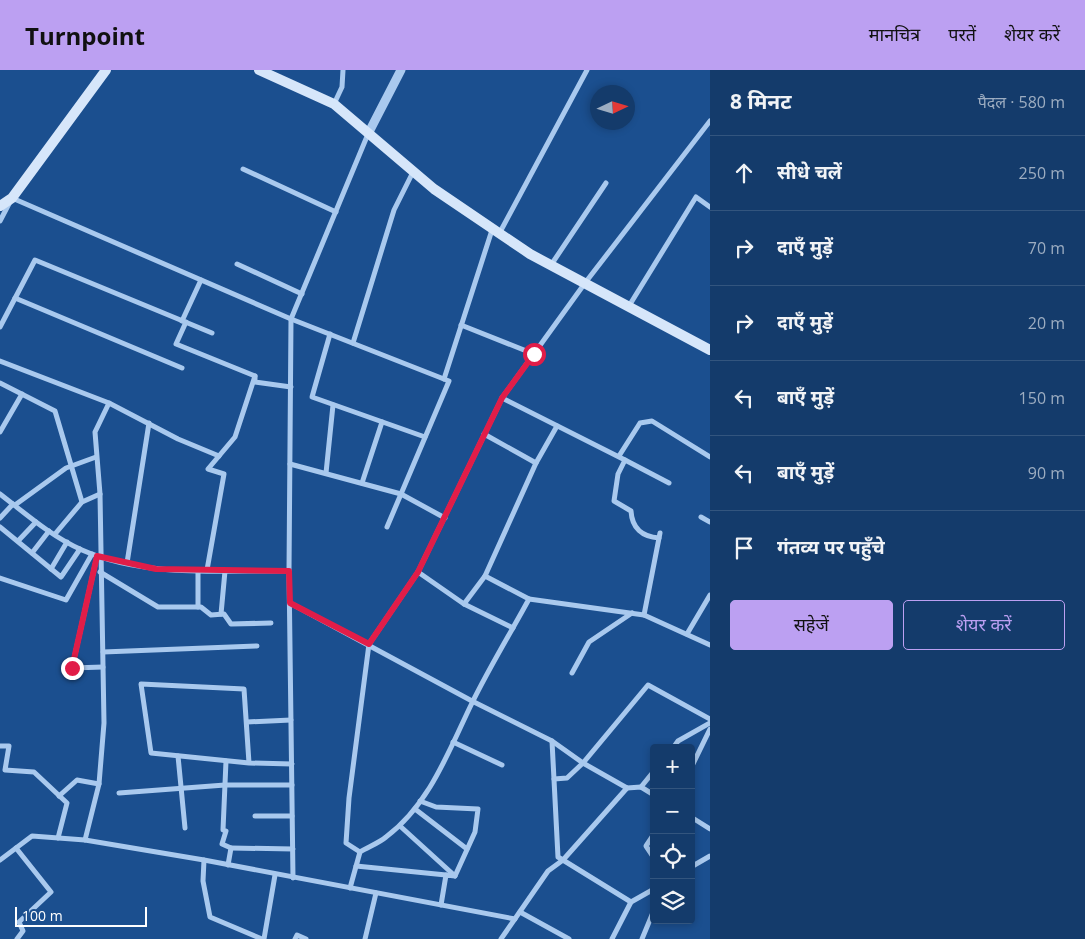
<!DOCTYPE html>
<html lang="hi">
<head>
<meta charset="utf-8">
<style>
	:root { --surface:#143b6b; --page:#214673; --text:#f1f3f6; --muted:#9dadc1; --line:#33557e; --accent:#bca0f2 }
	body { margin:0; font-family:"Open Sans","Noto Sans Devanagari",sans-serif; background:var(--page); color:var(--text) }
	.controls { position:absolute; right:15px; bottom:15px; display:grid; overflow:hidden; border-radius:5px; box-shadow:0 2px 8px #0003 }
	.controls button { width:45px; height:45px; display:grid; place-items:center; padding:0; border:0; border-bottom:1px solid var(--line); background:var(--surface); color:var(--text); font:25px sans-serif }
	.compass { position:absolute; left:590px; top:15px; width:45px; height:45px; border-radius:50%; background:var(--surface); box-shadow:0 2px 8px #0003; rotate:86deg }
	.scale { position:absolute; left:15px; bottom:12px; width:132px; box-sizing:border-box; padding-left:5px; border:2px solid #fff; border-top:0; font-size:14px; line-height:18px; white-space:nowrap; color:#fff; -webkit-text-stroke:4px #1b4f8f; paint-order:stroke }
	.stop { position:absolute; width:15px; height:15px; margin:-11px; border:4px solid #e11d48; border-radius:50%; background:#fff }
	.stop.end { background:#e11d48; border-color:#fff; box-shadow:0 1px 5px #0008 }
	.list { margin:0; padding:0; list-style:none }
	h2 { display:flex; justify-content:space-between; align-items:center; height:65px; margin:0; padding:0 20px; font-size:21px }
	h2 small { font-size:16px; font-weight:400; color:var(--muted) }
	.list li { display:grid; grid-template-columns:32px 1fr auto; gap:15px; align-items:center; box-sizing:border-box; height:75px; padding:0 20px; border-top:1px solid var(--line) }
	.list b { display:block; font-size:19px; white-space:nowrap }
	.list em { font-size:16px; font-style:normal; color:var(--muted) }
	.actions { display:flex; gap:10px; padding:15px 20px }
	.actions a { flex:1; padding:11px 0; border:1px solid var(--accent); border-radius:5px; text-align:center; font-size:18px; color:var(--accent) }
	.actions .main { background:var(--accent); color:#111 }
	.icon { flex:none; width:28px; height:28px; fill:none; stroke:currentColor; stroke-width:2; stroke-linecap:round; stroke-linejoin:round }
	.map { position:relative; flex:none; width:710px; height:869px; overflow:hidden }
	header { display:flex; align-items:center; gap:30px; box-sizing:border-box; height:70px; padding:0 25px; background:var(--accent); color:#111 }
	header strong { font-size:24px }
	nav { display:flex; gap:28px; margin-inline-start:auto; font-size:18px }
	main { display:flex }
	aside { flex:1; background:var(--surface) }
	.map>svg:first-child { display:block }
	.lines { fill:none; stroke-linecap:round; stroke-linejoin:round }
	.minor { stroke:#a9c9ee; stroke-width:5 }
	.tertiary { stroke:#a9c9ee; stroke-width:9 }
	.secondary { stroke:#d6e6fa; stroke-width:10 }
	.route { stroke:#e11d48; stroke-width:6 }
</style>
</head>
<body>
<header>
<strong>Turnpoint</strong>
<nav><a>मानचित्र</a><a>परतें</a><a>शेयर करें</a></nav>
</header>
<main>
<div class="map">
<svg width="710" height="869" viewBox="0 0 710 869">
	<rect width="100%" height="100%" fill="#1b4f8f"/>
	<g class="lines">
		<g class="minor">
			<path d="M334,34L342,17L343,0"/>
			<path d="M243,99L336,142"/>
			<path d="M0,151L12,128L291,249L449,311L387,457"/>
			<path d="M499,164L587,0"/>
			<path d="M237,194L302,224"/>
			<path d="M551,195L606,113"/>
			<path d="M15,228L182,298"/>
			<path d="M629,236L696,127L710,137"/>
			<path d="M182,251L201,210"/>
			<path d="M186,252L176,274L255,306V312L291,317"/>
			<path d="M461,255L534,284"/>
			<path d="M0,257L35,190L212,263"/>
			<path d="M330,264L312,327L425,367"/>
			<path d="M353,273L394,140L413,102"/>
			<path d="M0,291L109,333L178,369L219,386"/>
			<path d="M444,309L492,160"/>
			<path d="M0,313L55,341L82,432"/>
			<path d="M502,328L625,390L618,404L614,431L631,441C632,458 642,467 659,468"/>
			<path d="M0,362L22,324"/>
			<path d="M484,364L536,393"/>
			<path d="M619,386L640,353L652,351L710,387"/>
			<path d="M625,390L669,413"/>
			<path d="M290,394L401,424L445,448"/>
			<path d="M326,403L333,335"/>
			<path d="M362,413L382,352"/>
			<path d="M0,424C26,444 52,467 82,480C145,508 222,500 289,501"/>
			<path d="M15,435L66,398L96,387"/>
			<path d="M701,447L710,452"/>
			<path d="M0,448L13,434"/>
			<path d="M0,457L61,507L80,479"/>
			<path d="M55,464L82,432L100,424"/>
			<path d="M18,471L36,452"/>
			<path d="M32,483L49,461"/>
			<path d="M97,486L72,598L103,597"/>
			<path d="M127,493L149,353"/>
			<path d="M51,499L67,472"/>
			<path d="M207,500L224,404L208,399L235,367L255,306"/>
			<path d="M100,502L158,537H201L211,545L224,544L231,554L271,553"/>
			<path d="M418,502L464,534L513,558"/>
			<path d="M0,508L66,530L92,484"/>
			<path d="M529,529L644,545L710,575"/>
			<path d="M290,533L472,631L552,671L583,693L627,718L641,717L654,725"/>
			<path d="M464,534L485,506L536,393L557,356"/>
			<path d="M198,537V500"/>
			<path d="M221,544L225,501"/>
			<path d="M644,545L660,463"/>
			<path d="M687,564L710,525"/>
			<path d="M103,582L257,576"/>
			<path d="M572,603L589,572L632,543"/>
			<path d="M247,652L291,650"/>
			<path d="M552,671L558,787L631,832"/>
			<path d="M453,672L502,695"/>
			<path d="M0,676H9L5,700L34,702L67,733L58,768"/>
			<path d="M673,678L678,671L710,653"/>
			<path d="M178,686L185,758"/>
			<path d="M226,691L223,760L226,761L222,774L231,778L228,795"/>
			<path d="M249,693L244,619L141,614L151,683L249,693L292,694"/>
			<path d="M691,698L710,659"/>
			<path d="M554,709L567,708L583,693L648,615L710,649"/>
			<path d="M641,717L654,701"/>
			<path d="M119,723L225,715H292"/>
			<path d="M59,726L77,710L99,714"/>
			<path d="M420,731L436,737L478,739L475,762L455,806L446,805L441,835"/>
			<path d="M415,739L467,779"/>
			<path d="M255,746H292"/>
			<path d="M691,747L710,759"/>
			<path d="M400,756L455,806"/>
			<path d="M654,764L646,776L654,788"/>
			<path d="M85,770L99,714L104,653L100,424L95,362L109,333"/>
			<path d="M16,778L51,822L19,852L23,861L17,869"/>
			<path d="M231,778L293,779"/>
			<path d="M360,782L346,773L349,728L369,574L418,502L502,328L585,213L710,51"/>
			<path d="M0,790L32,766L85,770L204,790L515,849"/>
			<path d="M204,790L203,811L210,847L262,869"/>
			<path d="M356,796L446,805"/>
			<path d="M691,797L710,786"/>
			<path d="M293,808L289,501L291,249L368,64"/>
			<path d="M350,818L360,782C368,777 379,773 386,767C430,734 449,680 472,633C489,598 510,564 529,529L485,506"/>
			<path d="M520,842L569,869"/>
			<path d="M264,869L275,805"/>
			<path d="M295,869L297,865L306,869"/>
			<path d="M365,869L376,823"/>
			<path d="M501,869L548,801L563,790L627,718"/>
			<path d="M612,869L631,832L654,819"/>
			<path d="M642,869L654,840"/>
		</g>
		<path class="tertiary" d="M369,62L401,0"/>
		<g class="secondary">
			<path d="M259,0L334,34L434,119L530,184L710,280"/>
			<path d="M0,136L12,128L106,0"/>
		</g>
	</g>
	<g class="lines">
		<path class="route" d="M72,598L97,486L156,499L289,501L290,533L369,574L418,502L502,328L534,284"/>
	</g>
</svg>
<div class="controls">
<button>+</button>
<button>−</button>
<button><svg class="icon" aria-label="locate" viewBox="0 0 24 24"><circle cx="12" cy="12" r="6"/><path d="M12 2v4M12 18v4M2 12h4M18 12h4"/></svg></button>
<button><svg class="icon" aria-label="layers" viewBox="0 0 24 24"><path d="M12 4l9 5-9 5-9-5zM3 14l9 5 9-5"/></svg></button>
</div>
<svg class="compass" viewBox="-18 -18 36 36"><path d="M0-13l5 13h-10z" fill="#e53935"/><path d="M0 13l5-13h-10z" fill="#9dadc1"/></svg>
<div class="scale">100 m</div>
<div class="stop" style="left:534px;top:284px"></div>
<div class="stop end" style="left:72px;top:598px"></div>
</div>
<aside>
<h2>8 मिनट<small>पैदल · 580 m</small></h2>
<ul class="list">
<li><svg class="icon" aria-label="ahead" viewBox="0 0 24 24"><path d="M12 20V5M6 11l6-6 6 6"/></svg><div><b>सीधे चलें</b></div><em>250 m</em></li>
<li><svg class="icon" aria-label="right" viewBox="0 0 24 24"><path d="M7 20v-9h11M14 6l5 5-5 5"/></svg><div><b>दाएँ मुड़ें</b></div><em>70 m</em></li>
<li><svg class="icon" aria-label="right" viewBox="0 0 24 24"><path d="M7 20v-9h11M14 6l5 5-5 5"/></svg><div><b>दाएँ मुड़ें</b></div><em>20 m</em></li>
<li><svg class="icon" aria-label="left" viewBox="0 0 24 24"><path d="M17 20v-9H6M10 6l-5 5 5 5"/></svg><div><b>बाएँ मुड़ें</b></div><em>150 m</em></li>
<li><svg class="icon" aria-label="left" viewBox="0 0 24 24"><path d="M17 20v-9H6M10 6l-5 5 5 5"/></svg><div><b>बाएँ मुड़ें</b></div><em>90 m</em></li>
<li><svg class="icon" aria-label="arrive" viewBox="0 0 24 24"><path d="M6 21V4h12l-3 4 3 4H6"/></svg><div><b>गंतव्य पर पहुँचे</b></div></li>
</ul>
<div class="actions"><a class="main">सहेजें</a><a>शेयर करें</a></div>
</aside>
</main>
</body>
</html>
